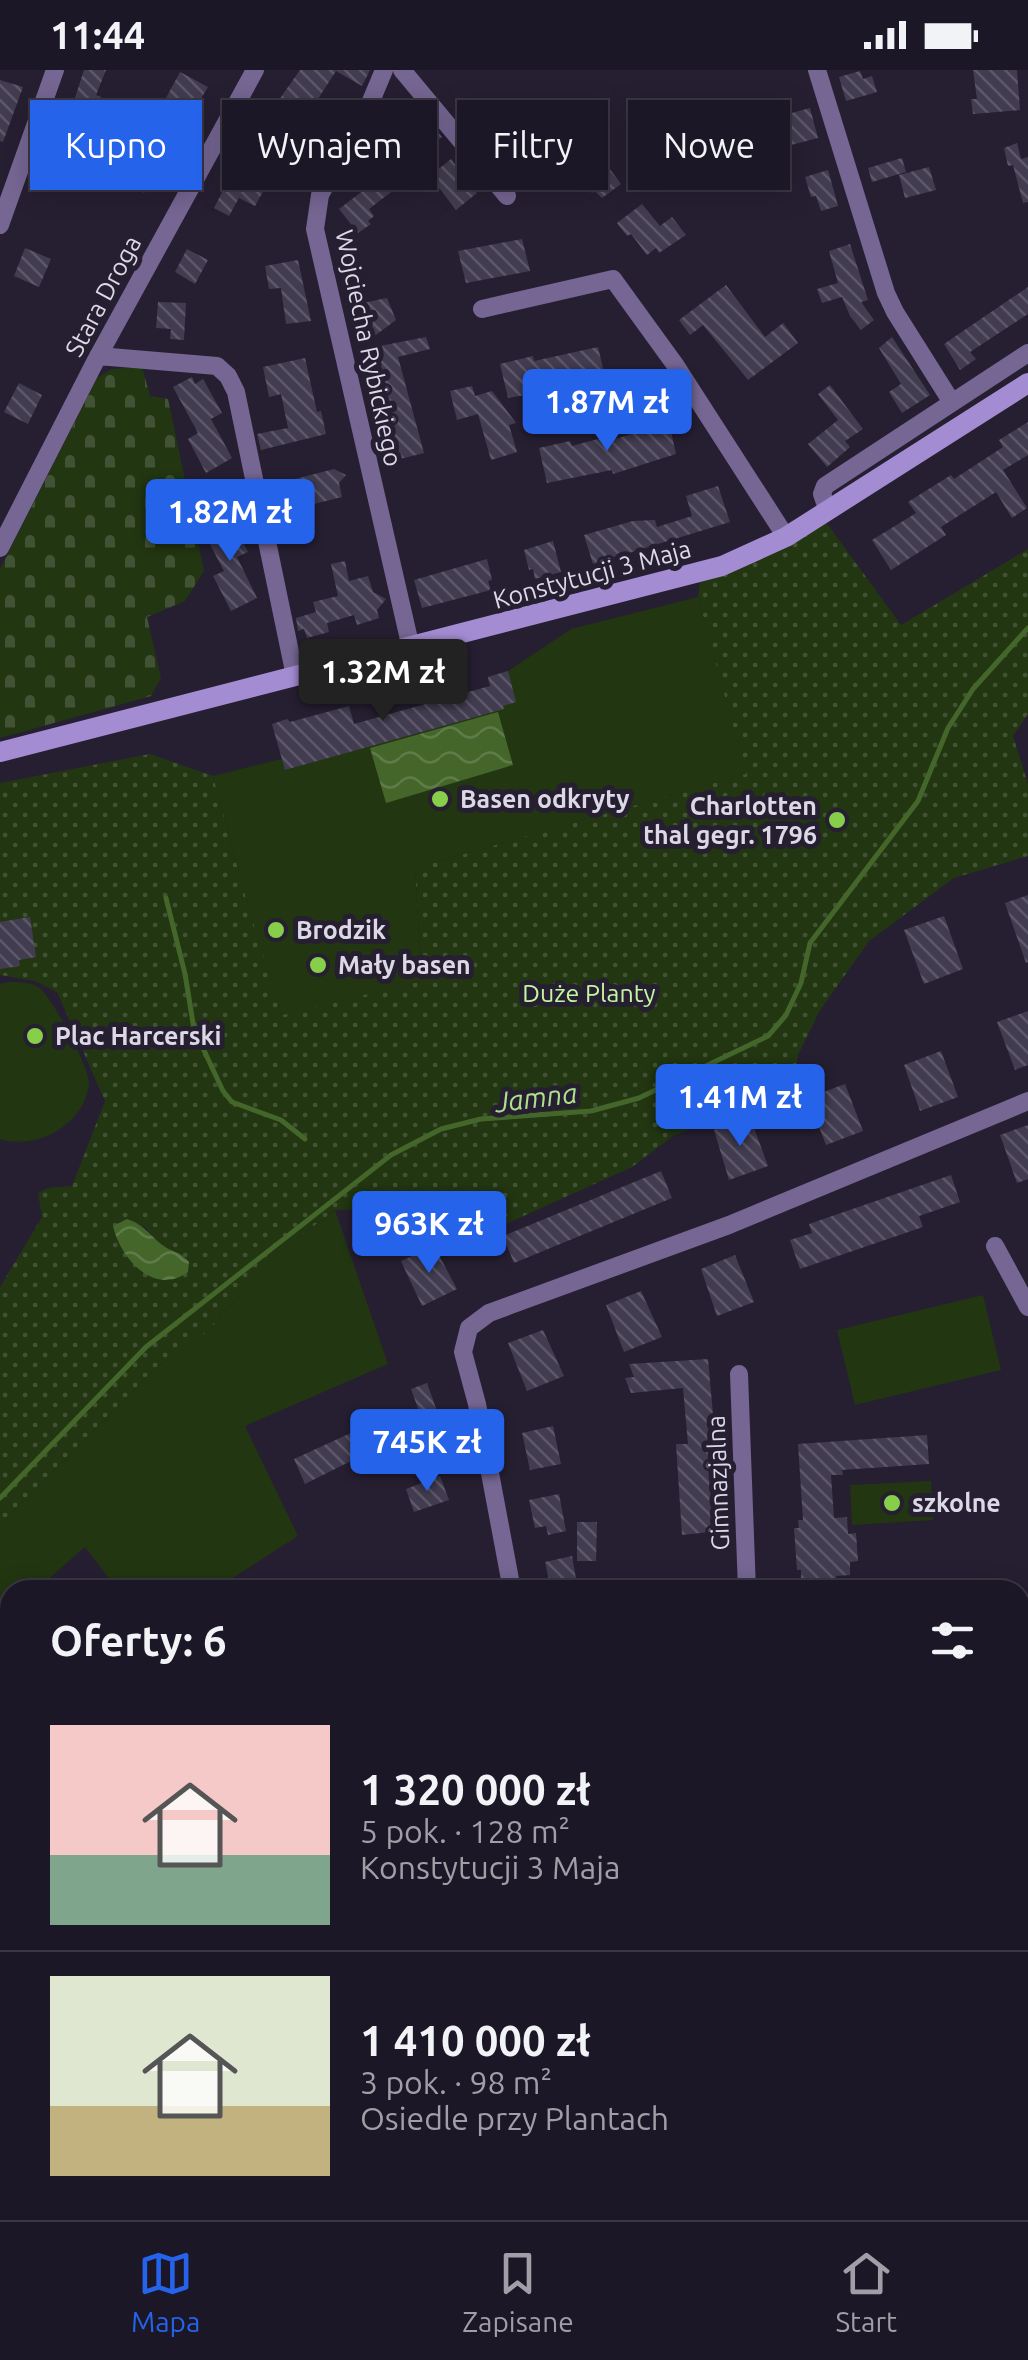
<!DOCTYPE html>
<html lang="pl">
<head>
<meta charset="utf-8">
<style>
	:root { --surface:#1c1726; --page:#25202e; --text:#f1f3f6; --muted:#a09fa7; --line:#3a3643; --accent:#2563eb }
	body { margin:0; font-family:Ubuntu,sans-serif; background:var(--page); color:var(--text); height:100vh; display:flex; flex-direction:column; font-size:38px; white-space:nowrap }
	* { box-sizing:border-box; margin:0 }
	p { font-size:32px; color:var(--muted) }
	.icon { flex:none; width:55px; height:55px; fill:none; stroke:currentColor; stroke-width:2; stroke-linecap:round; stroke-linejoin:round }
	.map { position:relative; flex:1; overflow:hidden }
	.side { position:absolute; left:0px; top:1510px; width:1030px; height:640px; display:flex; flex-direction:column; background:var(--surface); border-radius:30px 30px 0 0; box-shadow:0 5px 25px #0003,0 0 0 2px var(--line) }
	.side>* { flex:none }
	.top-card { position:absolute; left:30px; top:30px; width:970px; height:90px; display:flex; gap:20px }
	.price { position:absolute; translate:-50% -85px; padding:0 22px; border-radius:10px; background:var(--accent); color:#fff; font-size:32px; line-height:65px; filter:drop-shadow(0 2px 5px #0008) }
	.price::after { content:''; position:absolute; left:50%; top:60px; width:30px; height:22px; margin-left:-15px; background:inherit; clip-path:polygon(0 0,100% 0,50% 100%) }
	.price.active { background:#222; color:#fff }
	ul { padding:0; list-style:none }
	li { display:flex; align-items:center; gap:30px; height:250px; padding:0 50px }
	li+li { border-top:2px solid var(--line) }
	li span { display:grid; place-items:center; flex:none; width:280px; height:200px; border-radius:0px; color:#555 }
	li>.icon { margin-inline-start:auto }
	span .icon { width:120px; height:120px; fill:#fffc; stroke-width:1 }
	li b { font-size:42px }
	h2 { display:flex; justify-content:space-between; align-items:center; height:120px; padding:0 50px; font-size:42px }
	.chip { padding:0 35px; border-radius:0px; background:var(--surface); box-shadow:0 5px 25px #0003,0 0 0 2px var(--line); font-size:35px; line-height:90px }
	.chip.active { background:var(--accent); color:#fff }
	.status { display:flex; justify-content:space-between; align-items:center; height:70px; padding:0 50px; background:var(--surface); direction:ltr }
	.status svg { height:28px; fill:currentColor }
	.tabs { display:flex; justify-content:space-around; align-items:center; height:140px; border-top:2px solid var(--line); background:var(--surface); font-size:28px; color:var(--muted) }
	.tabs a { display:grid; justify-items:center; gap:5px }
	.tabs .active { color:var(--accent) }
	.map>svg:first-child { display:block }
	.grass { fill:#223611 }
	.cemetery { fill:url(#cemetery-stones) }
	.park { fill:url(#park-dots); fill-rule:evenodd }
	.water { fill:url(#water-waves) }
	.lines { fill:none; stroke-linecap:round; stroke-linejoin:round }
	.stream { stroke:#44662a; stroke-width:5 }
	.building { fill:url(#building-back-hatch) }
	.street { stroke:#756693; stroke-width:18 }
	.secondary { stroke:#a48cd3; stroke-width:20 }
	.poi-dot { fill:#87cf4a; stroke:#261f32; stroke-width:4 }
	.labels { text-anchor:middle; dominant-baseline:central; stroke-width:10; stroke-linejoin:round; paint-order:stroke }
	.street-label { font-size:25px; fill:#dcd8e5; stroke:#261f32 }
	.poi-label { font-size:25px; font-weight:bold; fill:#dcd8e5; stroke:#261f32; text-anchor:start }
	.park-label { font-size:25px; fill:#c2f69f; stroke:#261f32 }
	.water-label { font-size:28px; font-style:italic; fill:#ade08a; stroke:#261f32 }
</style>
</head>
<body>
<div class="status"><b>11:44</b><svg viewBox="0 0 49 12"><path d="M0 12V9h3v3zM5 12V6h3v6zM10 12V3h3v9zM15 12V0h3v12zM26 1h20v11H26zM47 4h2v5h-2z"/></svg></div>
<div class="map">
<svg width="1028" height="2150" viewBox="0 0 1028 2150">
	<defs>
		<pattern id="cemetery-stones" width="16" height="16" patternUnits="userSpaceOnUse" patternTransform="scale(2.5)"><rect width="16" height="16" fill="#223611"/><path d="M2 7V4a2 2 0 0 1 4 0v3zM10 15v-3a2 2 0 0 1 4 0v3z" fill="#425234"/></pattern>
		<pattern id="park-dots" width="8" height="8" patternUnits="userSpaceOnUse" patternTransform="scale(2.5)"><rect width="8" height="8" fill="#223611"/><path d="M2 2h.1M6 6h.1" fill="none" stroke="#425234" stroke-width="1.8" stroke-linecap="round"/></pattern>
		<pattern id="water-waves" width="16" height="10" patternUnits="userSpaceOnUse" patternTransform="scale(2.5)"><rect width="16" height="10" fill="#44662a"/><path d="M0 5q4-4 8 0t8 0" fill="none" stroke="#5e7b49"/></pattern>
		<pattern id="building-back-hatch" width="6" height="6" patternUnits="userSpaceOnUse" patternTransform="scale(2.5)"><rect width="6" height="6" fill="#423c50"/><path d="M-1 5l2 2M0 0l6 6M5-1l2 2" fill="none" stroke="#5d5769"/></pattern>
	</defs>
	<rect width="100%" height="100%" fill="#261f32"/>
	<path class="grass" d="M698,527L747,704L415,798L422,911L282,946L248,836L213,706L281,689L286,700L360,678L354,654L490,616L488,607L508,601L571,559Z
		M8,912C18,912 30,912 38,917C52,925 90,999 89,1014C85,1054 37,1081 0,1069V914Z
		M335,1140L388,1294L245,1356L298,1466L214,1520H118L85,1477L36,1520H10V1542L0,1550V1455L157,1297L208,1261L273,1187Z
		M983,1225L1001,1300L855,1335L837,1260Z
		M931,1411L933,1450L852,1455L850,1415Z"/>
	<path class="cemetery" d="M142,297L150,326L168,329L204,501L185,531L147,547L161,608L151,626L0,668V499L97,308L112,299Z"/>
	<path class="park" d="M826,452L901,555L1028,479V644L1013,666L1028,714V786L954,808L869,871L819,942L798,985L793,1018L673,1066L632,1097L495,1159L459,1161L399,1138L335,1140L273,1187L208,1261L157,1297L0,1455V1217L42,1147L38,1123L48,1118L72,1116L105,1031L57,922L35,911L0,905V713L150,684L213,706L248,836L282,945L422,911L415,798L746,704L698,527L700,511ZM144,1156L162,1176L187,1188L178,1208C148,1209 128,1190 115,1164Z"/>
	<path class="water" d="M498,642L513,695L386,733L370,678Z
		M127,1149C144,1155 148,1163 161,1174C170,1182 181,1181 189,1192L188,1202C154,1227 120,1188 113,1156Z"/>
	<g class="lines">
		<path class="stream" d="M166,828L185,904L194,959L223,1021L232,1032L281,1050L305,1069
			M0,1428L146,1277L391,1085L441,1059L481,1049L591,1041L639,1028L768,966L786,945L801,913L810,873L918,731L948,658L973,619L1028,558"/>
	</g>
	<path class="building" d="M84,0H106L96,25L101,27L95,48L71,40Z
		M300,0H370L362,16L336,1L289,74L298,79L286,100L278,95L255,136L239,128L229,146L214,138L247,73L267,85L288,48L285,46L287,42L276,34Z
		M973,0H1017L1020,40L973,44L971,29H977Z
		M860,1L863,9L872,6L877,22L846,31L839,7Z
		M180,2L208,17L144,123L116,108L134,76L139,78Z
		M0,10L23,17L3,72L0,71Z
		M493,34L546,104L534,113L530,108L524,113L509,93L501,98L486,78L491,74L472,49Z
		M810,38L818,68L776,79L771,65L790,59L788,44Z
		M409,40L418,52L424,46L442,67L434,73L429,67L391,97L403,113L369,139L374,146L368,151L371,154L358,163L339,139L373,113L363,99L401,70L390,55Z
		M1017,73L1021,89L1028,87V132L1023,133L1013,95L1008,96L1004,78Z
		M600,86L621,114L602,128L595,121L592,123L577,103Z
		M902,88L906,102L872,112L868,98Z
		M451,89L477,123L456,140L430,106Z
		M929,97L936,120L905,128L899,105Z
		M828,100L838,136L821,141L816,126L811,127L805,107Z
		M642,134L660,156L672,147L686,165L659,183L656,178L647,185L631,164L627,166L617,153Z
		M522,169L530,201L466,213L458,181Z
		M850,174L868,230L861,232L874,250L861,260L850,246L842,227L822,233L817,219L838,213L829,181Z
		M25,178L51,189L39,217L14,206Z
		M187,179L208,190L195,214L175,202Z
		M298,190L311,251L286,254L281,218L269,219L265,196Z
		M726,215L765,267L783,253L798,273L748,310L703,255L690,265L679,250Z
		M1028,217V244L970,282L976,289L960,300L944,274Z
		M387,228L396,250L373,267L368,247L362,249L358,234Z
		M158,232L186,233L184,270L170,269L171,259L156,258Z
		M426,267L430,279L398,287L424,383L396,390L376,304L378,303L376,292H379L375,277Z
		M892,267L930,325L902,343L889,322L901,314L879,278Z
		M598,277L606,311L508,328L500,294L533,286L534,291Z
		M305,288L317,342L321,341L326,364L261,380L257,364L288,358L281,324L269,327L263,297Z
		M192,307L195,314L203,309L222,343L211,349L232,388L206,403L188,369L198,363L173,317Z
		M19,313L42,325L28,354L4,342Z
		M830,315L863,359L845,371L850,377L827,397L808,374L838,350L818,324Z
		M472,316L475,326L492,321L516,353L509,355L517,382L491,390L478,344L457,350L450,321Z
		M669,352L676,384L613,404L612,400L547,413L539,378L570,371L572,376L605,367L606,372Z
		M1028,352V385L1003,400L1027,438L1012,448L996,422L941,457L946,465L891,500L872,470L916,443L908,432L951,405L954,409L1003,377L999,370Z
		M334,399L346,405L339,413L342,427L298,438L300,450L277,456L268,416Z
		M718,416L730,452L593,494L584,465L633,451L655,450L657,457L692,446L686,426Z
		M230,447L248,482L237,487L257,528L231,541L213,506L224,501L203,461Z
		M553,471L561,502L535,509L533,499L529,500L524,480Z
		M487,489L492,510L488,511L491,520L422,538L414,510Z
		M345,491L349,511L368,506L373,522L386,529L377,540L379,548L357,555L354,545L327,553L329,562L307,568L304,559L298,561L296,548L316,542L313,532L338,526L331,494Z
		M508,601L516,632L503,636L504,639L285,700L272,654L287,649L290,652L349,636L354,654L490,616L488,607Z
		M1028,825V892L1026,893L1005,833Z
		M944,846L963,899L924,914L904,860Z
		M30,847L36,887L19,890L20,896L0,899V852Z
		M1028,941V995L1015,1000L997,952Z
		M941,981L958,1027L920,1041L904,995Z
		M845,1014L863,1061L826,1075L808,1028Z
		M750,1047L768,1096L729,1110L714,1060Z
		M1028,1055V1109L1017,1113L1000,1065Z
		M661,1101L672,1128L514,1193L503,1166Z
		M951,1105L960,1132L919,1146L923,1157L800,1199L790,1170L812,1163L809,1154Z
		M434,1176L457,1219L422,1236L401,1191Z
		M735,1185L754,1232L717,1246L701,1199Z
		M641,1221L662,1267L624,1282L606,1235Z
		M543,1260L564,1306L527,1321L508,1273Z
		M708,1289L715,1367L710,1368L719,1461L682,1465L676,1374H688L683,1318L631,1323L625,1308L634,1307L629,1294Z
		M427,1313L443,1358L427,1363L411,1319Z
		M377,1351L387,1373L305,1414L294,1389Z
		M553,1356L561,1394L530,1400L522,1363Z
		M927,1365L929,1394L842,1400L843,1405H831L834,1448L847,1447L848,1464L856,1463L858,1491L850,1492V1505L836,1506L837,1520H807L806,1508L801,1509V1500H797L794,1458H799L798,1450H803L798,1374Z
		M440,1406L449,1430L414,1442L406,1419Z
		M559,1424L566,1461L548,1465L546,1456L535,1458L529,1430Z
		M577,1452H597L596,1491H577Z
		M572,1486L578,1520H551L545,1492Z"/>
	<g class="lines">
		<path class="street" d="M384,0L371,31L320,125L315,159L411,578
			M402,0L507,126
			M817,0L886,223L895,242L951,331
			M0,155L55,0
			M482,239L613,209L676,296L786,467
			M98,286L217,296L228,306L236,322L295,606
			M828,441L822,424L825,416L1028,283
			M0,478L95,292L255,0
			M995,1176L1028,1237
			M739,1304L747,1520
			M512,1520L477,1334L463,1282L469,1258L489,1243L729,1155L1028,1031
			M0,1805L10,1801
			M1020,1930L1028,1931"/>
		<path class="secondary" d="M0,682L722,496L786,467L1028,313
			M1020,1611L1028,1610
			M0,2038L10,2024"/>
	</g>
	<g class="poi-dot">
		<circle cx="440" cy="729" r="10"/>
		<circle cx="837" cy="750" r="10"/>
		<circle cx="276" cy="860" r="10"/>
		<circle cx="318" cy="895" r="10"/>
		<circle cx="35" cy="966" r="10"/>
		<circle cx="892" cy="1433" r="10"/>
	</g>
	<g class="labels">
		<g class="street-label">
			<text transform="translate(103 226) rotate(-62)">Stara Droga</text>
			<text transform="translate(369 278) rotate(78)">Wojciecha Rybickiego</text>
			<text transform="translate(592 504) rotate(-15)">Konstytucji 3 Maja</text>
			<text transform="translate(718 1413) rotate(-92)">Gimnazjalna</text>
		</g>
		<g class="poi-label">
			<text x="460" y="729">Basen odkryty</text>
			<text x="817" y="736" text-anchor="end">Charlotten<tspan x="817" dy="29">thal gegr. 1796</tspan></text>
			<text x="296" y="860">Brodzik</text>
			<text x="338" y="895">Mały basen</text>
			<text x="55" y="966">Plac Harcerski</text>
			<text x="912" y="1433">szkolne</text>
		</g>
		<g class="park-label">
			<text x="589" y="923">Duże Planty</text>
		</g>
		<g class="water-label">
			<text transform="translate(536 1027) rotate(-7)">Jamna</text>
		</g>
	</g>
</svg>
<b class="price" style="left:607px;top:384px">1.87M zł</b>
<b class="price" style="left:230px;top:494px">1.82M zł</b>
<b class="price active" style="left:383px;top:654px">1.32M zł</b>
<b class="price" style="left:740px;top:1079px">1.41M zł</b>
<b class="price" style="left:429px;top:1206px">963K zł</b>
<b class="price" style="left:427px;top:1424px">745K zł</b>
<div class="top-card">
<a class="chip active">Kupno</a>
<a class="chip">Wynajem</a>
<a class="chip">Filtry</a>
<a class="chip">Nowe</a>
</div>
<section class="side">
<h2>Oferty: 6<svg class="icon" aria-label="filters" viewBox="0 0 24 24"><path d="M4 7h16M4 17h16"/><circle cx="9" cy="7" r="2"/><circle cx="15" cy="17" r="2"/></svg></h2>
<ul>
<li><span style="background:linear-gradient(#f6c9c9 65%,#7fa58c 0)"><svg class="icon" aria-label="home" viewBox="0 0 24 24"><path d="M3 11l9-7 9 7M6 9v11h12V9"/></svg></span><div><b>1 320 000 zł</b><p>5 pok. · 128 m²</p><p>Konstytucji 3 Maja</p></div></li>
<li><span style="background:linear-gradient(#dfe7d0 65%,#c2b280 0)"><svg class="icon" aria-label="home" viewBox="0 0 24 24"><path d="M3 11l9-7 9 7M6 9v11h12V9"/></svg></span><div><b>1 410 000 zł</b><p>3 pok. · 98 m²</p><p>Osiedle przy Plantach</p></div></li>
</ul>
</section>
</div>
<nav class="tabs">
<a class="active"><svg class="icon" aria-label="map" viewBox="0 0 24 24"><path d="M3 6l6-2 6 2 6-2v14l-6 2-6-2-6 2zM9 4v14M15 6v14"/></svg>Mapa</a>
<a><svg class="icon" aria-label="saved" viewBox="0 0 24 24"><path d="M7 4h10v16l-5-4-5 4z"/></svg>Zapisane</a>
<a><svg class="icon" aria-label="home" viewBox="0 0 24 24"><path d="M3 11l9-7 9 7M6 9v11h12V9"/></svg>Start</a>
</nav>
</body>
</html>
